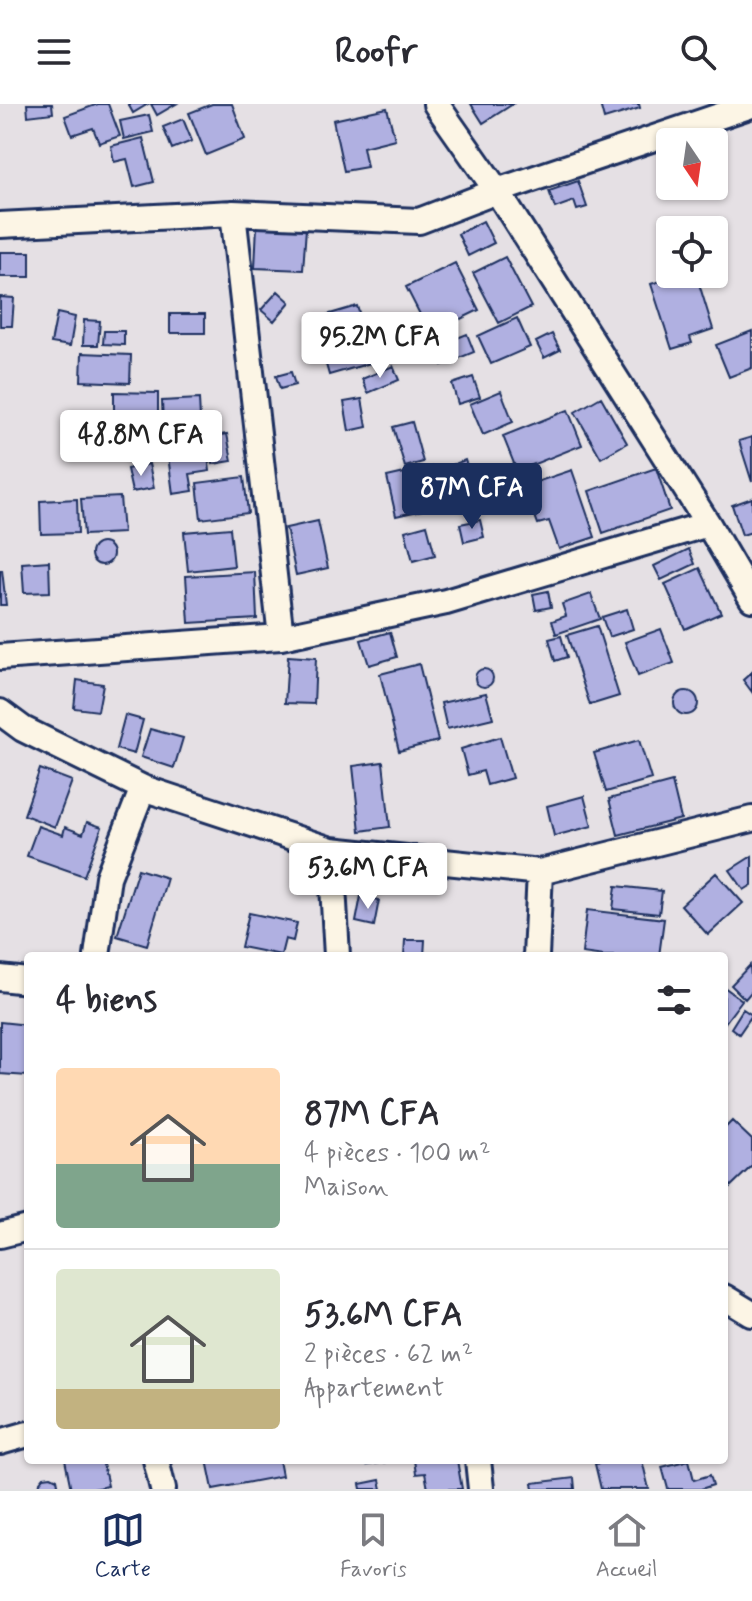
<!DOCTYPE html>
<html lang="fr">
<head>
<meta charset="utf-8">
<style>
	:root { --surface:#fff; --page:#f2f2f3; --text:#2b2b33; --muted:#7c7c81; --line:#e1e1e2; --accent:#1b2f5e }
	body { margin:0; font-family:Mynerve,sans-serif; background:var(--page); color:var(--text); height:100vh; display:flex; flex-direction:column; font-size:30px; white-space:nowrap }
	* { box-sizing:border-box; margin:0 }
	p { font-size:26px; color:var(--muted) }
	.icon { flex:none; width:44px; height:44px; fill:none; stroke:currentColor; stroke-width:2; stroke-linecap:round; stroke-linejoin:round }
	.map { position:relative; flex:1; overflow:hidden }
	.details { position:absolute; left:24px; top:848px; width:704px; height:512px; display:flex; flex-direction:column; background:var(--surface); border-radius:8px; box-shadow:0 2px 6px #0004 }
	.details>* { flex:none }
	.needle { width:52px; rotate:167deg }
	.fabs { position:absolute; left:656px; top:24px; display:grid; gap:16px }
	.fabs a { display:grid; place-items:center; width:72px; height:72px; border-radius:8px; background:var(--surface); box-shadow:0 2px 6px #0004; font-size:40px }
	.price { position:absolute; translate:-50% -68px; padding:0 18px; border-radius:8px; background:#fff; color:#222; font-size:26px; line-height:52px; filter:drop-shadow(0 2px 4px #0008) }
	.price::after { content:''; position:absolute; left:50%; top:48px; width:24px; height:18px; margin-left:-12px; background:inherit; clip-path:polygon(0 0,100% 0,50% 100%) }
	.price.on { background:var(--accent); color:#fff }
	ul { padding:0; list-style:none }
	li { display:flex; align-items:center; gap:24px; height:200px; padding:0 32px }
	li+li { border-top:2px solid var(--line) }
	li span { display:grid; place-items:center; flex:none; width:224px; height:160px; border-radius:8px; color:#555 }
	li>.icon { margin-inline-start:auto }
	span .icon { width:96px; height:96px; fill:#fffc; stroke-width:1 }
	li b { font-size:34px }
	h2 { display:flex; justify-content:space-between; align-items:center; height:96px; padding:0 32px; font-size:34px }
	header { display:flex; justify-content:space-between; align-items:center; height:104px; padding:0 32px; background:var(--surface); font-size:36px; font-weight:700 }
	.tab-bar { display:flex; justify-content:space-around; align-items:center; height:112px; border-top:2px solid var(--line); background:var(--surface); font-size:22px; color:var(--muted) }
	.tab-bar a { display:grid; justify-items:center; gap:4px }
	.tab-bar .on { color:var(--accent) }
	.map>svg:first-child { display:block }
	.building { fill:#b0b0e1; stroke:#1b2f5e; stroke-width:2 }
	.lines { fill:none; stroke-linecap:round; stroke-linejoin:round }
	.minor-casing { stroke:#1b2f5e; stroke-width:30 }
	.minor { stroke:#fcf5e5; stroke-width:24 }
</style>
</head>
<body>
<header><svg class="icon" aria-label="menu" viewBox="0 0 24 24"><path d="M4 6h16M4 12h16M4 18h16"/></svg>Roofr<svg class="icon" aria-label="search" viewBox="0 0 24 24"><circle cx="10" cy="10" r="6"/><path d="M15 15l6 6"/></svg></header>
<div class="map">
<svg width="752" height="1385" viewBox="0 0 752 1385">
	<rect width="100%" height="100%" fill="#e5e0e4"/>
	<filter id="ink" filterUnits="userSpaceOnUse"><feTurbulence type="fractalNoise" baseFrequency=".0125" numOctaves="2"/><feDisplacementMap in="SourceGraphic" scale="16" xChannelSelector="R" yChannelSelector="G"/><feConvolveMatrix kernelMatrix="1 2 1 2 8 2 1 2 1" color-interpolation-filters="sRGB"/></filter>
	<g filter="url(#ink)">
		<path class="building" d="M27,0H52L53,9L28,12Z
			M98,0H108L120,32L99,39L93,24L72,31L65,12Z
			M128,0H148L133,9Z
			M151,0H176L157,11Z
			M212,0H232L245,35L206,51L189,9Z
			M471,0H513L483,19Z
			M600,0H639L640,4L604,15Z
			M387,4L395,35L363,43L367,63L344,67L333,16Z
			M149,11L153,28L124,35L120,17Z
			M183,15L192,37L172,45L163,23Z
			M143,34L154,78L134,83L127,55L114,58L111,42Z
			M578,77L587,103L577,106L574,97L555,104L549,87Z
			M483,117L494,139L468,152L458,130Z
			M257,121L306,124L303,166L255,164Z
			M0,148H30V173H0Z
			M505,153L531,203L499,219L473,169Z
			M455,159L479,206L430,230L406,183Z
			M683,170H696L713,225L690,233L692,239L672,245L651,180Z
			M278,187L290,198L274,217L261,206Z
			M0,193L14,194L12,222H0Z
			M357,202L374,258L329,271L313,215Z
			M57,209L75,213L70,242L51,239Z
			M170,210H205V229H170Z
			M517,214L530,243L491,260L478,232Z
			M84,216L100,217L98,241H83Z
			M104,227H124V241L103,240Z
			M752,227V264L729,273L716,241Z
			M405,229L413,249L384,260L376,241Z
			M467,230L474,248L442,261L435,243Z
			M552,230L560,246L544,254L536,238Z
			M82,249L131,251L130,279L81,277Z
			M393,262L399,276L368,289L362,275Z
			M291,268L295,281L280,285L276,272Z
			M473,273L480,293L458,300L452,280Z
			M501,287L513,318L483,331L470,300Z
			M114,288L158,289V313H114Z
			M601,293L627,339L601,354L575,308Z
			M199,295L201,335L131,339L129,321L163,319L162,297Z
			M362,295L367,323L349,327L344,298Z
			M568,306L582,341L517,367L503,332Z
			M412,318L423,358L405,363L393,323Z
			M227,330L232,357L213,360L208,333Z
			M752,333V378L739,337Z
			M206,338L210,367L190,370L193,387L173,390L167,344Z
			M465,356L473,381L448,390L439,366Z
			M149,360L154,384L132,388L127,365Z
			M431,363L440,402L396,412L387,373Z
			M656,364L670,406L603,429L589,387Z
			M572,366L595,433L559,445L549,417L538,420L524,382Z
			M244,373L248,409L201,415L197,379Z
			M120,393L123,429L84,431L81,395Z
			M752,394V428L742,431L732,401Z
			M77,395L78,429L41,430L40,397Z
			M480,416L484,433L464,438L460,420Z
			M318,417L328,464L296,471L286,424Z
			M427,421L435,451L413,457L405,427Z
			M230,424L234,462L188,467L184,428Z
			M91 450a11 11 0 1 1 22 0a11 11 0 1 1-22 0Z
			M689,445L695,460L661,476L654,462Z
			M49,457L50,488L24,489L22,459Z
			M700,464L721,509L685,525L665,480Z
			M0,466H2L6,501H0Z
			M255,468L257,515L189,519L186,472Z
			M548,487L551,503L536,506L533,490Z
			M591,490L600,515L556,530L552,517L566,512L562,500Z
			M627,505L633,525L609,533L602,513Z
			M597,522L619,592L590,601L567,531Z
			M661,525L674,559L638,572L625,538Z
			M390,528L397,553L369,561L361,536Z
			M561,532L567,553L555,557L549,535Z
			M288,552L316,554L314,600L285,599Z
			M419,560L438,637L399,647L380,570Z
			M475 574a9 9 0 1 1 18 0a9 9 0 1 1-18 0Z
			M752,568V588L743,576Z
			M77,576L103,580L98,607L74,604Z
			M674 599a12 12 0 1 1 24 0a12 12 0 1 1-24 0Z
			M486,589L493,614L447,625L441,599Z
			M125,611L143,616L134,650L116,645Z
			M150,625L183,634L174,664L141,653Z
			M500,633L512,674L487,681L483,667L468,671L461,645Z
			M639,636L651,675L606,688L594,649Z
			M383,658L390,723L360,727L353,662Z
			M40,665L72,677L55,723L24,711Z
			M672,678L681,715L618,731L609,695Z
			M584,692L592,722L554,732L547,702Z
			M87,718L102,723L84,772L27,752L38,722L63,731L65,723L83,730Z
			M752,752V781L744,786L730,766Z
			M138,765L167,774L147,841L117,832Z
			M716,769L743,799L708,831L681,801Z
			M616,782L662,787L659,810L613,805Z
			M361,792L379,796L374,822L356,818Z
			M587,806L664,815L659,852H604L582,849Z
			M249,809L297,819L293,837L285,835L281,851L241,843Z
			M405,836H425L424,852H404Z
			M750,861L752,887L745,895L731,881Z
			M724,883L742,896L724,920Z
			M743,905L752,911L739,930L731,924Z
			M0,918L28,921V972L0,970Z
			M732,1017L752,1036V1062L729,1084L724,1079V1025Z
			M65,1356H102L108,1382L93,1385H71Z
			M207,1356H279L282,1372L213,1385Z
			M366,1356H399L367,1361Z
			M414,1356H457L462,1385H428L425,1369L416,1370Z
			M615,1356H642L649,1385H601L595,1360Z
			M689,1356L694,1376L710,1371L713,1381L701,1385H668L662,1363Z
			M51,1372L57,1375L59,1385H39L40,1378L44,1373Z
			M574,1374L575,1385H533L532,1379Z
			M380,1376L382,1385H361L360,1380Z"/>
		<g class="lines">
			<defs>
				<path id="minor" d="M436,0L497,87L708,420L752,495
					M233,109L281,533
					M0,121L233,109L419,117L497,87L752,1
					M0,553L281,533L446,498L708,420
					M0,608L23,625L143,684L331,746L540,768L752,715
					M331,746L337,852
					M97,852L108,773L143,684
					M536,852L540,768
					M0,874L28,877
					M0,1131L28,1124
					M724,1193L752,1210
					M0,1338L28,1330
					M156,1356L163,1385
					M478,1356L481,1385"/>
			</defs>
			<use href="#minor" class="minor-casing"/>
			<use href="#minor" class="minor"/>
		</g>
	</g>
</svg>
<div class="fabs">
<a><svg class="needle" viewBox="-14 -14 28 28"><path d="M0-13l5 13h-10z" fill="#e53935"/><path d="M0 13l5-13h-10z" fill="#7c7c81"/></svg></a>
<a><svg class="icon" aria-label="locate" viewBox="0 0 24 24"><circle cx="12" cy="12" r="6"/><path d="M12 2v4M12 18v4M2 12h4M18 12h4"/></svg></a>
</div>
<b class="price" style="left:380px;top:276px">95.2M CFA</b>
<b class="price" style="left:141px;top:374px">48.8M CFA</b>
<b class="price on" style="left:472px;top:427px">87M CFA</b>
<b class="price" style="left:368px;top:807px">53.6M CFA</b>
<section class="details">
<h2>4 biens<svg class="icon" aria-label="filters" viewBox="0 0 24 24"><path d="M4 7h16M4 17h16"/><circle cx="9" cy="7" r="2"/><circle cx="15" cy="17" r="2"/></svg></h2>
<ul>
<li><span style="background:linear-gradient(#ffd9b3 60%,#7fa58c 0)"><svg class="icon" aria-label="home" viewBox="0 0 24 24"><path d="M3 11l9-7 9 7M6 9v11h12V9"/></svg></span><div><b>87M CFA</b><p>4 pièces · 100 m²</p><p>Maison</p></div></li>
<li><span style="background:linear-gradient(#dfe7d0 75%,#c2b280 0)"><svg class="icon" aria-label="home" viewBox="0 0 24 24"><path d="M3 11l9-7 9 7M6 9v11h12V9"/></svg></span><div><b>53.6M CFA</b><p>2 pièces · 62 m²</p><p>Appartement</p></div></li>
</ul>
</section>
</div>
<nav class="tab-bar">
<a class="on"><svg class="icon" aria-label="map" viewBox="0 0 24 24"><path d="M3 6l6-2 6 2 6-2v14l-6 2-6-2-6 2zM9 4v14M15 6v14"/></svg>Carte</a>
<a><svg class="icon" aria-label="saved" viewBox="0 0 24 24"><path d="M7 4h10v16l-5-4-5 4z"/></svg>Favoris</a>
<a><svg class="icon" aria-label="home" viewBox="0 0 24 24"><path d="M3 11l9-7 9 7M6 9v11h12V9"/></svg>Accueil</a>
</nav>
</body>
</html>
